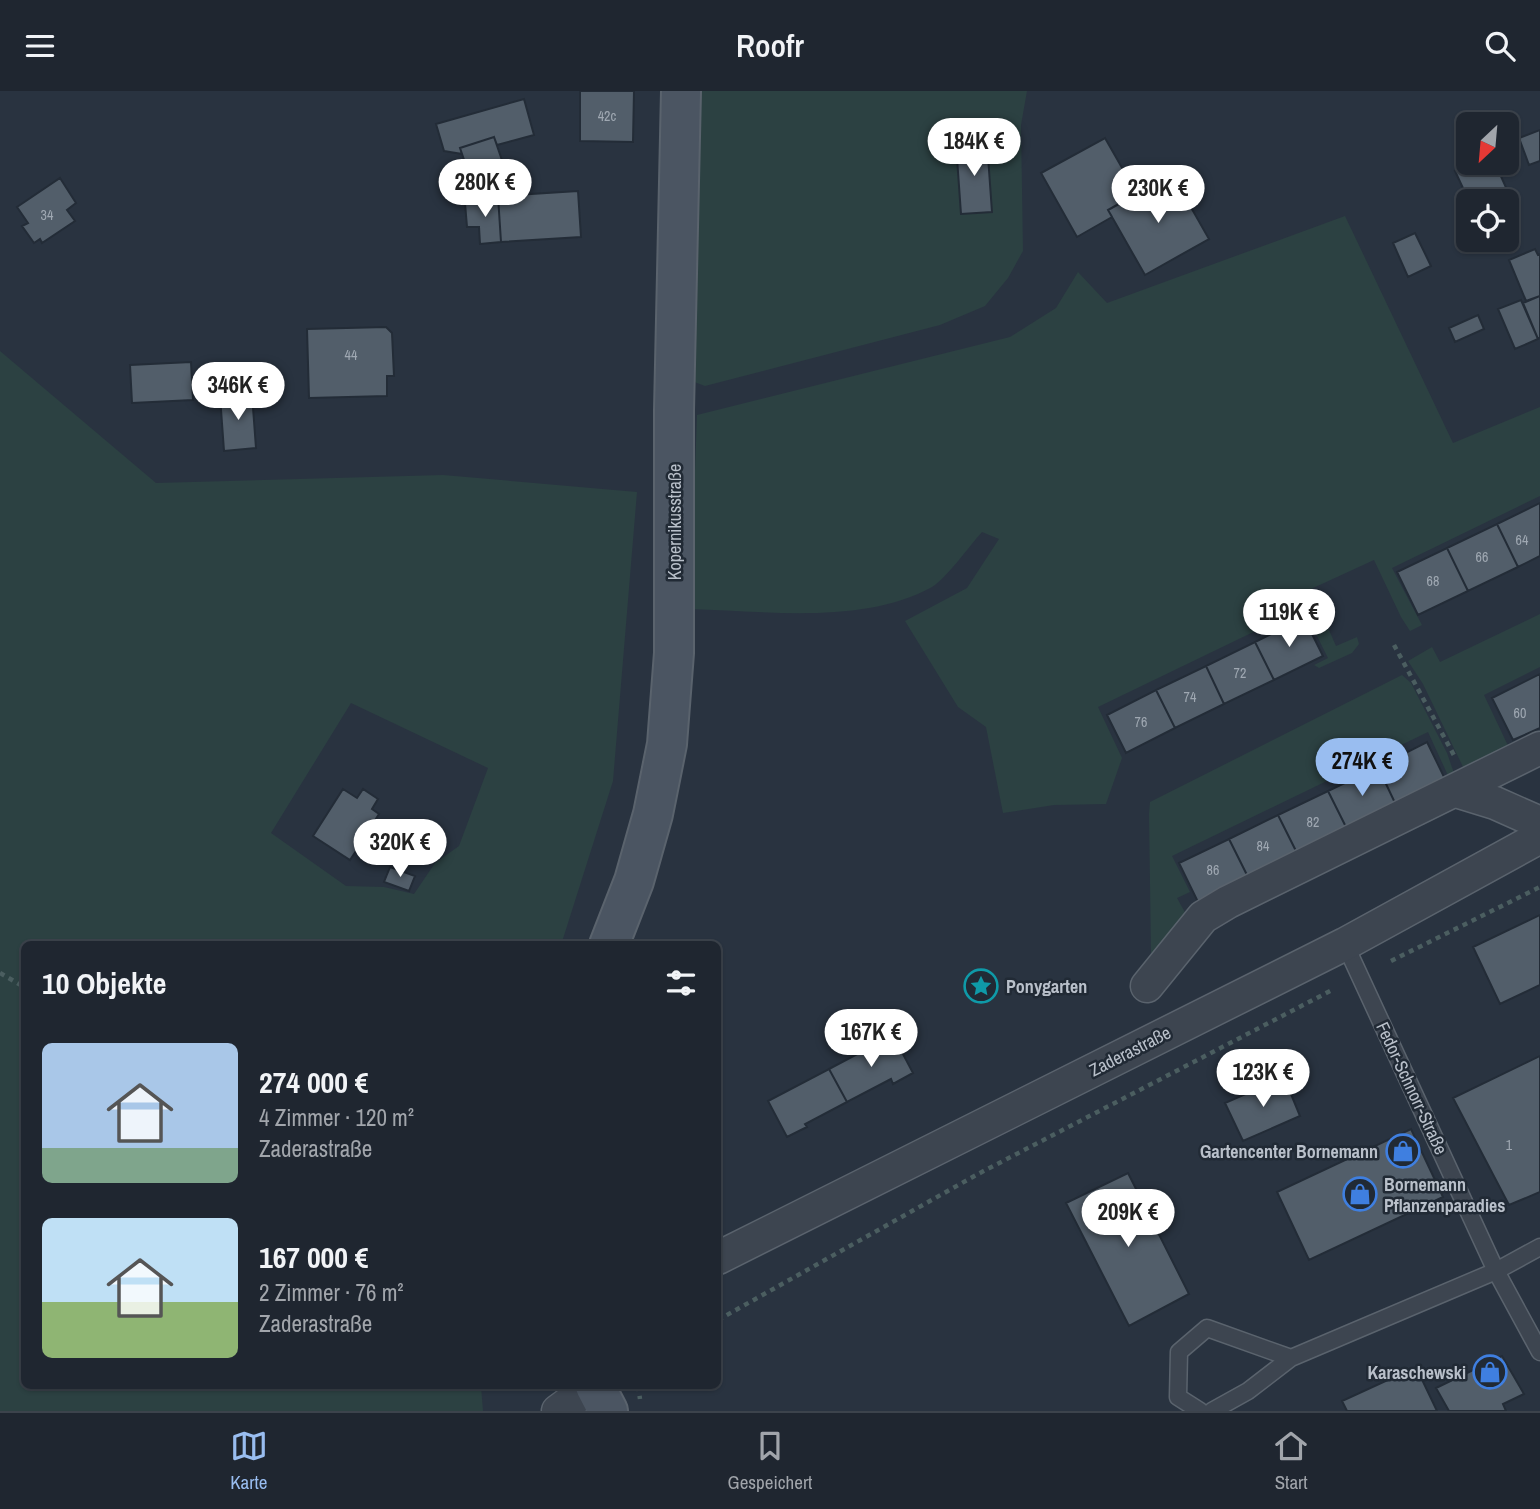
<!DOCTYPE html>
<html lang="de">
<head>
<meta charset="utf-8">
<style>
	:root { --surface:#1f2630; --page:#272e38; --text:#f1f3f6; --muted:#a1a5ab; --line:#3c434c; --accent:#99bdf0 }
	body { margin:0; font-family:"Archivo Narrow",sans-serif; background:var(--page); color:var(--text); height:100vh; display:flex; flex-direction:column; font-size:26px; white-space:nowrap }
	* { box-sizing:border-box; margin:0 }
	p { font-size:23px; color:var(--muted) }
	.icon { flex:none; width:38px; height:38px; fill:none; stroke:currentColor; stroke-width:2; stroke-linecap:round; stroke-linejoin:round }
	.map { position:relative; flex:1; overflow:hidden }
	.details { position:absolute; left:21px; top:850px; width:700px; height:448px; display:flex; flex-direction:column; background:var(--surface); border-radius:10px; box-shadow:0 2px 5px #0004,0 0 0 2px var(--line) }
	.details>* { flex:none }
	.needle { width:46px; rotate:206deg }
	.tools { position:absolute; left:1456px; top:21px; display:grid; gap:14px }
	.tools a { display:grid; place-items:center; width:63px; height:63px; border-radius:10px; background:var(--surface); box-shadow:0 2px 5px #0004,0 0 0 2px var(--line); font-size:35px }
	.price { position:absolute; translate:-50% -60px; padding:0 16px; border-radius:24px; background:#fff; color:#222; font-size:23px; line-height:46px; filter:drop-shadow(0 2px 4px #0008) }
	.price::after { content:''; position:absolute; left:50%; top:42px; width:21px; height:16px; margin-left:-10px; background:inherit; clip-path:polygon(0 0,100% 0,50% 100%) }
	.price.on { background:var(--accent); color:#111 }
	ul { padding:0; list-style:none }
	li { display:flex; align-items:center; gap:21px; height:175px; padding:0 21px }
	li span { display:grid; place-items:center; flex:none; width:196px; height:140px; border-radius:10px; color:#555 }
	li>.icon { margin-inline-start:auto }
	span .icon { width:84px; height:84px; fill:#fffc; stroke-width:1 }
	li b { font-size:30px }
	h2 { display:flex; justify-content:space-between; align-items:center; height:84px; padding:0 21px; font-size:30px }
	header { display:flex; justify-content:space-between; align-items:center; height:91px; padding:0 21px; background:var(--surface); font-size:32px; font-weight:600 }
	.tab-bar { display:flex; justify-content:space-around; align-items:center; height:98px; border-top:2px solid var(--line); background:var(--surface); font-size:19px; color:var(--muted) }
	.tab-bar a { display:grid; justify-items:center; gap:4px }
	.tab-bar .on { color:var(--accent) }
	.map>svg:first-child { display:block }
	.green { fill:#2c4142; fill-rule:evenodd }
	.building { fill:#525e6a; stroke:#232c37; stroke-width:2 }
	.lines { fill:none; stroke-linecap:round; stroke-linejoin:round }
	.lane-casing { stroke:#5a636d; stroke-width:19 }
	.street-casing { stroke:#5a636d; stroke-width:35 }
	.secondary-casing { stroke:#5a636d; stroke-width:42 }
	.path { stroke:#4b5e60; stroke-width:4.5; stroke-dasharray:5 5; stroke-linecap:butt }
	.lane { stroke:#3d4550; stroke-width:16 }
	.street { stroke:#3d4550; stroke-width:32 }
	.secondary { stroke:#4b5562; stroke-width:38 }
	.labels { text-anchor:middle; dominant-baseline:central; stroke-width:5; stroke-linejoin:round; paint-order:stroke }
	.number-label { font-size:14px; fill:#9fa8b2 }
	.street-label { font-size:18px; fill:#b9c0ca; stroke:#212a35 }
	.poi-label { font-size:18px; font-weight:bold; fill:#b9c0ca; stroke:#212a35; text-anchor:start }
</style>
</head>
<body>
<header><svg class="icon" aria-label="menu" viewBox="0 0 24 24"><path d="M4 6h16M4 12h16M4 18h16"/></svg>Roofr<svg class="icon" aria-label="search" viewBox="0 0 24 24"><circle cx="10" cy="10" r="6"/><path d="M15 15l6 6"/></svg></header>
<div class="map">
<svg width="1540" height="1320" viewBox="0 0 1540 1320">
	<rect width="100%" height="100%" fill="#293340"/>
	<path class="green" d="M694,0H1027L1021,34L1023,160L1008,187L985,215L940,234L705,295L689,289Z
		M1345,125L1453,352L1540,316V405L1392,477L1422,534L1410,540L1401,526L1374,469L1311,498L1336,555L1357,546L1359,553L1352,562L1319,577L1314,574L1328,567L1303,517L1098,616L1122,667L1106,713L1054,714L1003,722L986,636L958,616L905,530L967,497L999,448L982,441C970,454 946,488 932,496C863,534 766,520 690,518L697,324L1010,246L1056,217L1078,181L1107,212Z
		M0,260L156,392L443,384L637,401L613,690L561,854H24V1295H481L483,1320H0ZM351,612L488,677L459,755L435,772L414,803L384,796L346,795L271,742Z
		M1540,523V576L1484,604L1511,661L1465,680L1423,593L1408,570L1432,556L1440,571Z
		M1402,584L1411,592L1447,662L1455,685L1451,691L1428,641L1172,765L1190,801L1177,807L1187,825L1154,867L1151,862L1149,723L1150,711Z"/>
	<path class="building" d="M580,0H634L633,51L580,50Z
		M524,8L534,44L497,54L494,46L460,57L462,63L444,60L436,33Z
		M1540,39V70L1529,74L1519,47Z
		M494,46L514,104L477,107L460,57Z
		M1105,47L1137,103L1108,119L1112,126L1077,146L1041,82Z
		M987,51L992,121L961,123L956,53Z
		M1473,72H1495L1513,112L1507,115V110H1469L1455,80Z
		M1172,83L1209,148L1145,184L1108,119Z
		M60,87L76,112L67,119L75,130L42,152L40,148L34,152L22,135L28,132L17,116Z
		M578,100L581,146L501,151L498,105Z
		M498,105L501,151L480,153L479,136H467L465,112L477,111V107Z
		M1415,142L1431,175L1408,186L1393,152Z
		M1535,158L1538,164L1540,163V205L1526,210L1509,169Z
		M1540,205V247L1538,248L1523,212Z
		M1521,209L1538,248L1515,258L1498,218Z
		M1478,224L1484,238L1455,251L1449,237Z
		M386,236L392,242L394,285H387V305L309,307L307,238Z
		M191,271L193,309L132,312L130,274Z
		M252,303L256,357L224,360L220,305Z
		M1540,412V465L1518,476L1497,433Z
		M1497,433L1518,476L1468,500L1447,457Z
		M1447,457L1468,500L1418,524L1397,481Z
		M1304,527L1323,565L1274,589L1255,551Z
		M1255,551L1274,589L1224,613L1206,575Z
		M1206,575L1224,613L1175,637L1156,599Z
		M1540,583V637L1513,649L1492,607Z
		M1156,599L1175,637L1126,662L1107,624Z
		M1427,651L1446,690L1396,714L1378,676Z
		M1378,676L1396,714L1347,738L1328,700Z
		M343,698L357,707L363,698L378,708L372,718L379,723L372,734L376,736L365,753L362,751L350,769L313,745Z
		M1328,700L1347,738L1297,762L1278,724Z
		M1278,724L1297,762L1248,786L1229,748Z
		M1229,748L1248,786L1198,811L1179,772Z
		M390,776L415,785L409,800L384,791Z
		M1540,824V894L1500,913L1473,856Z
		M893,944L913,982L893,993L891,988L847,1011L829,978Z
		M1540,965V1101L1509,1114L1453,1007Z
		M829,978L847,1011L805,1033L807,1036L787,1046L768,1010Z
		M1284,986L1300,1025L1243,1050L1225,1012Z
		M1411,1038L1443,1106L1309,1169L1277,1101Z
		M1128,1082L1189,1203L1129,1235L1066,1112Z
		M1502,1265L1524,1303L1503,1313L1506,1320H1449L1436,1297Z
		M1416,1276L1437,1320H1347L1342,1310Z"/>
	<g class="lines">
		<defs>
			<path id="lane" d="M1345,853L1496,1180L1540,1156
				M1200,1320L1178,1306L1179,1261L1207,1237L1291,1267
				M1212,1320L1248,1300L1291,1267L1496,1180L1540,1261"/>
			<path id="street" d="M1456,700L1495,712L1540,732
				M1147,895L1203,826L1228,811L1540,657
				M718,1167L1345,853L1540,746
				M558,1320L592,1295"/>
			<path id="secondary" d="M609,854L634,790L653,723L667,653L674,562V319L681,0
				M595,1295L608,1320"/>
		</defs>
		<use href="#lane" class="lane-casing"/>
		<use href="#street" class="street-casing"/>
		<use href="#secondary" class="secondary-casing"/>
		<path class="path" d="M1394,554L1456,668
			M1391,870L1540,796
			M0,882L24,896
			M718,1229L978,1083L1334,898
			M638,1295L640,1308"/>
		<use href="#lane" class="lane"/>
		<use href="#street" class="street"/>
		<use href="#secondary" class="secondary"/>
	</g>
	<defs>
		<symbol id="sight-ring" viewBox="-11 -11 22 22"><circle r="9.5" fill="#212a35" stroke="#0f9aa8" stroke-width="1.5"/><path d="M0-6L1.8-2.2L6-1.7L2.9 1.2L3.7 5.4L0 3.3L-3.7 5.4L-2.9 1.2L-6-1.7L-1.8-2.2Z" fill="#0f9aa8"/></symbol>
		<symbol id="shop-ring" viewBox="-11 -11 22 22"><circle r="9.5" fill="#212a35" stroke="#3f7fe0" stroke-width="1.5"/><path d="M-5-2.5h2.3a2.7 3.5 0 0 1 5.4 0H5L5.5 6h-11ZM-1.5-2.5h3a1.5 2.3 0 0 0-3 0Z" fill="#3f7fe0"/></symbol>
	</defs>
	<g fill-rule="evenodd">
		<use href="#sight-ring" x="962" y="876" width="38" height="38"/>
		<use href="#shop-ring" x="1384" y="1041" width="38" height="38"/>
		<use href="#shop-ring" x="1341" y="1084" width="38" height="38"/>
		<use href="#shop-ring" x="1471" y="1262" width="38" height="38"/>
	</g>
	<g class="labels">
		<g class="number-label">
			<text x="607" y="25">42c</text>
			<text x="47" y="124">34</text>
			<text x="351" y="264">44</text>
			<text x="1522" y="449">64</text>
			<text x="1482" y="466">66</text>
			<text x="1433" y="490">68</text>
			<text x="1240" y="582">72</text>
			<text x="1190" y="606">74</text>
			<text x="1520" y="622">60</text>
			<text x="1141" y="631">76</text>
			<text x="1313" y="731">82</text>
			<text x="1263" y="755">84</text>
			<text x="1213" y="779">86</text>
			<text x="1509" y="1054">1</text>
		</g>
		<g class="street-label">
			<text transform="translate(674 431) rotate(-90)">Kopernikusstraße</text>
			<text transform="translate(1130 960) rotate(-27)">Zaderastraße</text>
			<text transform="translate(1412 997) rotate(65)">Fedor-Schnorr-Straße</text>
		</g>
		<g class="poi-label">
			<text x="1006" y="895">Ponygarten</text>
			<text x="1378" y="1060" text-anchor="end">Gartencenter Bornemann</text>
			<text x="1384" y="1093">Bornemann<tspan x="1384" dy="21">Pflanzenparadies</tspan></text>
			<text x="1466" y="1281" text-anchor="end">Karaschewski</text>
		</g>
	</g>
</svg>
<div class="tools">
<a><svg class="needle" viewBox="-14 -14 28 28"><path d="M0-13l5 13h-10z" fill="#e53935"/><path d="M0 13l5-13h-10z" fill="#a1a5ab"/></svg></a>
<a><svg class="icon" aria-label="locate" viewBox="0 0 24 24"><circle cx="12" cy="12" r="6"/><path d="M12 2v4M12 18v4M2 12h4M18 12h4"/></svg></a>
</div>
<b class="price" style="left:974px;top:87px">184K €</b>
<b class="price" style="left:485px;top:128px">280K €</b>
<b class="price" style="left:1158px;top:134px">230K €</b>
<b class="price" style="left:238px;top:331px">346K €</b>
<b class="price" style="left:1289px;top:558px">119K €</b>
<b class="price on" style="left:1362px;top:707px">274K €</b>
<b class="price" style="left:400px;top:788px">320K €</b>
<b class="price" style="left:871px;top:978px">167K €</b>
<b class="price" style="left:1263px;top:1018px">123K €</b>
<b class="price" style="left:1128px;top:1158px">209K €</b>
<section class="details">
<h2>10 Objekte<svg class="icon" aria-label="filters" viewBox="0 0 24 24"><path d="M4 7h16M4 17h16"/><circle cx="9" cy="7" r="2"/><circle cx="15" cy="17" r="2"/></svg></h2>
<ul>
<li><span style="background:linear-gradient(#a9c7e8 75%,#7fa58c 0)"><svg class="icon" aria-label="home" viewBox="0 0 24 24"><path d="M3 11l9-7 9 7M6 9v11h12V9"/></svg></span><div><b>274 000 €</b><p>4 Zimmer · 120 m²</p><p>Zaderastraße</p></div></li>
<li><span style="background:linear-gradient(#bfe0f5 60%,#8fb573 0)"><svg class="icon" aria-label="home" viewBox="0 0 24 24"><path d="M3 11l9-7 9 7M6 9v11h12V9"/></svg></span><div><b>167 000 €</b><p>2 Zimmer · 76 m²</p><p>Zaderastraße</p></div></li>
</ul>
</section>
</div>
<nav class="tab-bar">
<a class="on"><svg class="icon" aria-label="map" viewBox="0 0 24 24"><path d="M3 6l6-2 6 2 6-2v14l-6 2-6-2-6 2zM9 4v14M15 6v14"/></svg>Karte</a>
<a><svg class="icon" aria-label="saved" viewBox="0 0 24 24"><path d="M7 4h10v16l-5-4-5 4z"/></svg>Gespeichert</a>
<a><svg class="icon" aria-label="home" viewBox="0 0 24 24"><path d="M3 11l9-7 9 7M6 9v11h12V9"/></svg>Start</a>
</nav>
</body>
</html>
